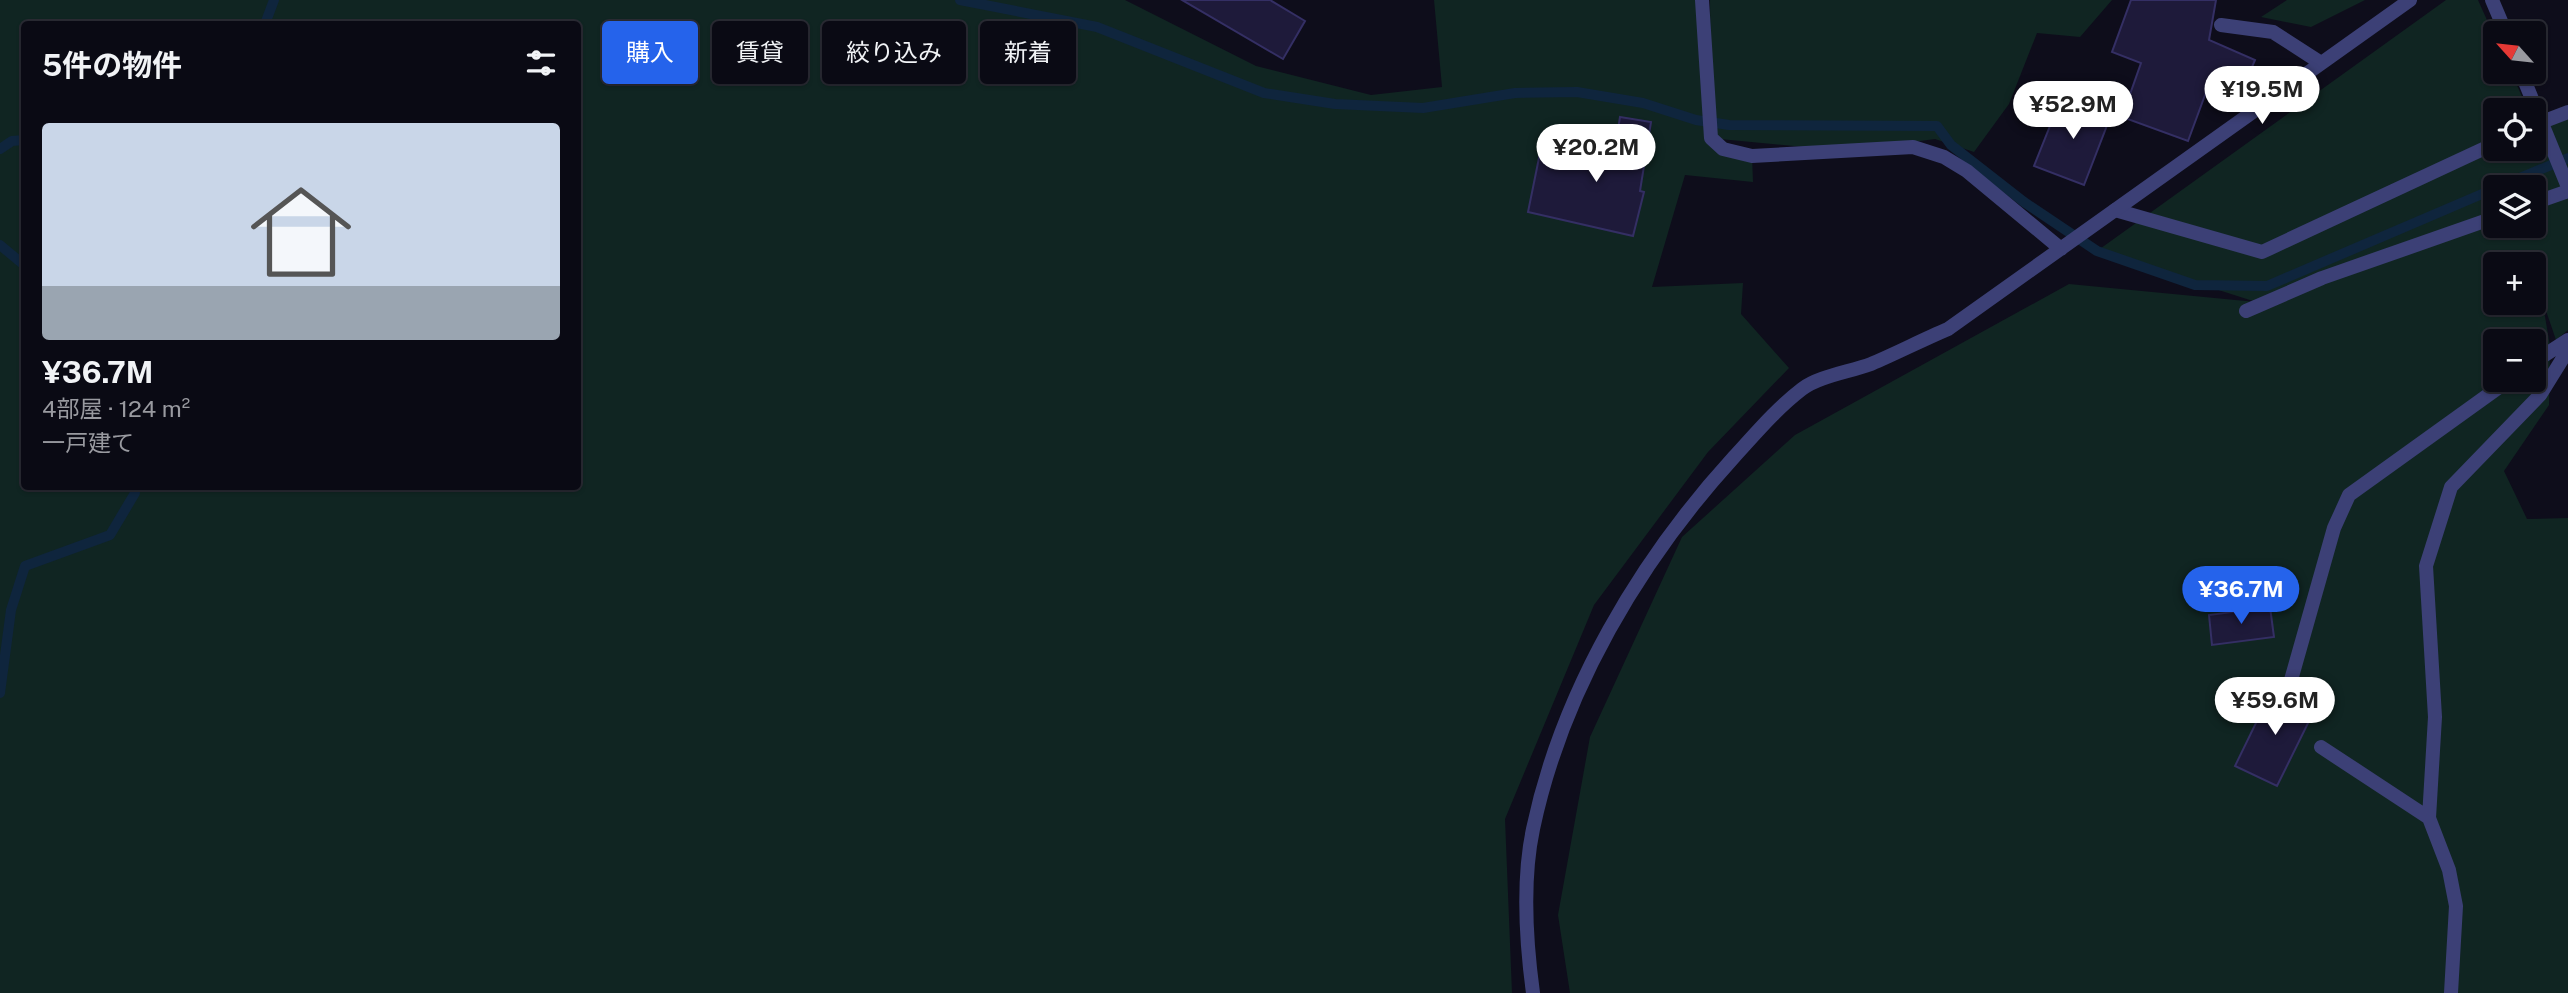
<!DOCTYPE html>
<html lang="ja">
<head>
<meta charset="utf-8">
<style>
	:root { --surface:#0a0a14; --page:#13131d; --text:#f1f3f6; --muted:#999aa0; --line:#2a2b34; --accent:#2563eb }
	body { margin:0; font-family:"Public Sans","Noto Sans JP",sans-serif; background:var(--page); color:var(--text); height:100vh; display:flex; flex-direction:column; font-size:26px; white-space:nowrap }
	* { box-sizing:border-box; margin:0 }
	p { font-size:23px; color:var(--muted) }
	.icon { flex:none; width:38px; height:38px; fill:none; stroke:currentColor; stroke-width:2; stroke-linecap:round; stroke-linejoin:round }
	.map { position:relative; flex:1; overflow:hidden }
	.side { position:absolute; left:21px; top:21px; width:560px; height:469px; display:flex; flex-direction:column; background:var(--surface); border-radius:7px; box-shadow:0 2px 5px #0004,0 0 0 2px var(--line) }
	.side>* { flex:none }
	.banner { position:absolute; left:602px; top:21px; width:665px; height:63px; display:flex; gap:14px }
	.needle { width:46px; rotate:297deg }
	.fabs { position:absolute; left:2483px; top:21px; display:grid; gap:14px }
	.fabs a { display:grid; place-items:center; width:63px; height:63px; border-radius:7px; background:var(--surface); box-shadow:0 2px 5px #0004,0 0 0 2px var(--line); font-size:35px }
	.price { position:absolute; translate:-50% -60px; padding:0 16px; border-radius:24px; background:#fff; color:#222; font-size:23px; line-height:46px; filter:drop-shadow(0 2px 4px #0008) }
	.price::after { content:''; position:absolute; left:50%; top:42px; width:21px; height:16px; margin-left:-10px; background:inherit; clip-path:polygon(0 0,100% 0,50% 100%) }
	.price.active { background:var(--accent); color:#fff }
	ul { padding:0; list-style:none }
	li { display:grid; align-content:center; gap:14px; height:371px; padding:0 21px }
	li+li { border-top:2px solid var(--line) }
	li span { display:grid; place-items:center; height:217px; border-radius:7px; color:#555 }
	li>.icon { margin-inline-start:auto }
	span .icon { width:126px; height:126px; fill:#fffc; stroke-width:1 }
	li b { font-size:30px }
	h2 { display:flex; justify-content:space-between; align-items:center; height:84px; padding:0 21px; font-size:30px }
	.tag { padding:0 24px; border-radius:7px; background:var(--surface); box-shadow:0 2px 5px #0004,0 0 0 2px var(--line); font-size:24px; line-height:63px }
	.tag.active { background:var(--accent); color:#fff }
	.map>svg:first-child { display:block }
	.green { fill:#102522; fill-rule:evenodd }
	.lines { fill:none; stroke-linecap:round; stroke-linejoin:round }
	.stream { stroke:#0f253d; stroke-width:10 }
	.building { fill:#1e1a3a; stroke:#342f64; stroke-width:2 }
	.service { stroke:#3c4076; stroke-width:14 }
	.minor { stroke:#3c4076; stroke-width:14 }
</style>
</head>
<body>
<div class="map">
<svg width="2568" height="993" viewBox="0 0 2568 993">
	<rect width="100%" height="100%" fill="#0e0d1b"/>
	<path class="green" d="M0,0H1125L1256,66L1371,95L1442,87L1434,0H1696L1711,127L1710,0H2112L2080,37L2037,33L2009,104L1974,152L1935,139L1846,151L1720,139L1752,156L1753,182L1685,175L1652,287L1743,283L1741,314L1789,368L1708,452L1594,605L1505,819L1512,993H0ZM24,24H578V486H24Z
		M2287,0H2365L2311,27L2261,17Z
		M2446,0H2478L2495,38L2496,72H2511L2528,110H2496V149H2534V119L2568,107V330L2556,340L2542,299L2550,346L2549,405L2504,471L2527,519L2568,518V993H1570L1558,915L1590,737L1682,537L1795,435L2069,284L2256,302L2097,251ZM2496,187H2534V226H2496ZM2496,264H2534V303H2496ZM2496,341H2534V380H2496Z"/>
	<g class="lines">
		<path class="stream" d="M960,0L1097,27L1264,93L1335,104L1423,108L1515,93L1577,92L1643,103L1696,120L1729,125L1937,126L1951,145L2024,202L2097,251L2195,285L2267,286L2496,188
			M265,24L274,0
			M0,149L12,141L24,140
			M2498,187L2568,158
			M0,245L24,265
			M0,693L11,610L25,566L110,535L135,493L134,486"/>
	</g>
	<path class="building" d="M1182,0H1270L1305,21L1283,59Z
		M2131,0H2216L2209,40L2255,60L2238,100L2208,87L2188,141L2122,117L2141,63L2112,52Z
		M2062,96L2111,115L2084,185L2034,166Z
		M1620,117L1651,122L1640,191L1644,192L1633,236L1528,212L1540,153L1612,167Z
		M2270,607L2274,637L2212,645L2209,615Z
		M2273,688L2315,709L2277,786L2235,766Z"/>
	<g class="lines">
		<path class="service" d="M2534,203L2568,191
			M2115,210L2262,252L2496,143
			M2246,311L2322,278L2496,217
			M2534,362L2568,340
			M2291,680L2334,528L2349,495L2509,380
			M2321,747L2429,818
			M2451,993L2456,906L2449,870L2429,818L2435,717L2426,566L2451,487L2540,395L2568,350"/>
		<path class="minor" d="M1702,0L1711,138L1723,149L1752,156L1913,147L1944,157L1967,171L2061,249
			M2492,0L2506,33
			M2221,25L2273,32L2321,63
			M2521,72L2568,187
			M2542,122L2568,112
			M1533,993C1526,941 1522,881 1533,829C1562,691 1640,560 1734,457C1756,433 1776,409 1802,389C1819,376 1850,372 1871,364C1897,353 1922,340 1948,329L2410,0"/>
	</g>
</svg>
<div class="fabs">
<a><svg class="needle" viewBox="-14 -14 28 28"><path d="M0-13l5 13h-10z" fill="#e53935"/><path d="M0 13l5-13h-10z" fill="#999aa0"/></svg></a>
<a><svg class="icon" aria-label="locate" viewBox="0 0 24 24"><circle cx="12" cy="12" r="6"/><path d="M12 2v4M12 18v4M2 12h4M18 12h4"/></svg></a>
<a><svg class="icon" aria-label="layers" viewBox="0 0 24 24"><path d="M12 4l9 5-9 5-9-5zM3 14l9 5 9-5"/></svg></a>
<a>+</a>
<a>−</a>
</div>
<b class="price" style="left:2262px;top:126px">¥19.5M</b>
<b class="price" style="left:2073px;top:141px">¥52.9M</b>
<b class="price" style="left:1596px;top:184px">¥20.2M</b>
<b class="price active" style="left:2241px;top:626px">¥36.7M</b>
<b class="price" style="left:2275px;top:737px">¥59.6M</b>
<div class="banner">
<a class="tag active">購入</a>
<a class="tag">賃貸</a>
<a class="tag">絞り込み</a>
<a class="tag">新着</a>
</div>
<section class="side">
<h2>5件の物件<svg class="icon" aria-label="filters" viewBox="0 0 24 24"><path d="M4 7h16M4 17h16"/><circle cx="9" cy="7" r="2"/><circle cx="15" cy="17" r="2"/></svg></h2>
<ul>
<li><span style="background:linear-gradient(#c9d6e8 75%,#9aa5b1 0)"><svg class="icon" aria-label="home" viewBox="0 0 24 24"><path d="M3 11l9-7 9 7M6 9v11h12V9"/></svg></span><div><b>¥36.7M</b><p>4部屋 · 124 m²</p><p>一戸建て</p></div></li>
</ul>
</section>
</div>
</body>
</html>
